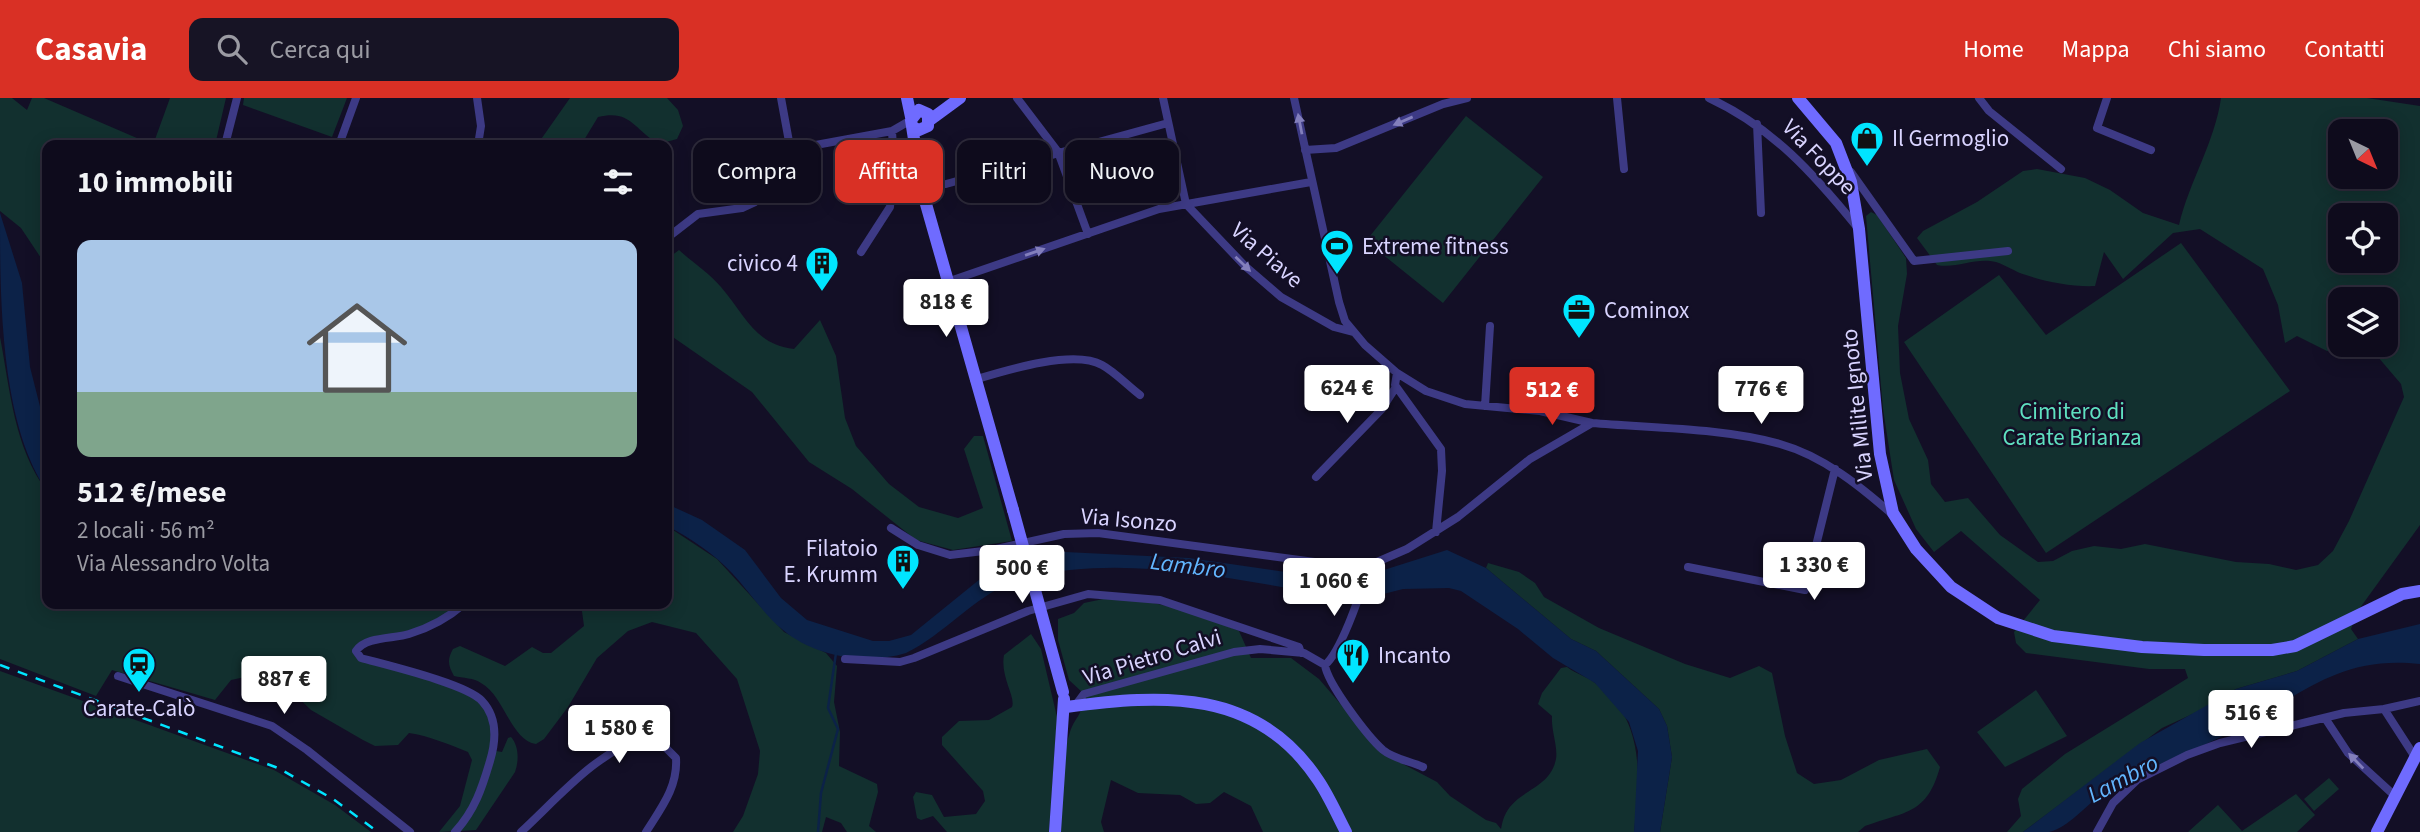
<!DOCTYPE html>
<html lang="it">
<head>
<meta charset="utf-8">
<style>
	:root { --surface:#0e0b1c; --page:#171425; --text:#f1f3f6; --muted:#9b9ba3; --line:#2e2b3b; --accent:#d93025 }
	body { margin:0; font-family:"Source Sans 3",sans-serif; background:var(--page); color:var(--text); height:100vh; display:flex; flex-direction:column; font-size:26px; white-space:nowrap }
	* { box-sizing:border-box; margin:0 }
	p { font-size:23px; color:var(--muted) }
	.icon { flex:none; width:38px; height:38px; fill:none; stroke:currentColor; stroke-width:2; stroke-linecap:round; stroke-linejoin:round }
	.map { position:relative; flex:1; overflow:hidden }
	.drawer { position:absolute; left:42px; top:42px; width:630px; height:469px; display:flex; flex-direction:column; background:var(--surface); border-radius:14px; box-shadow:0 4px 18px #0003,0 0 0 2px var(--line) }
	.drawer>* { flex:none }
	.guide { position:absolute; left:693px; top:42px; width:665px; height:63px; display:flex; gap:14px }
	.needle { width:46px; rotate:137deg }
	.buttons { position:absolute; left:2328px; top:21px; display:grid; gap:14px }
	.buttons a { display:grid; place-items:center; width:70px; height:70px; border-radius:14px; background:var(--surface); box-shadow:0 4px 18px #0003,0 0 0 2px var(--line); font-size:35px }
	.price { position:absolute; translate:-50% -60px; padding:0 16px; border-radius:7px; background:#fff; color:#222; font-size:23px; line-height:46px; filter:drop-shadow(0 2px 4px #0008) }
	.price::after { content:''; position:absolute; left:50%; top:42px; width:21px; height:16px; margin-left:-10px; background:inherit; clip-path:polygon(0 0,100% 0,50% 100%) }
	.price.selected { background:var(--accent); color:#fff }
	ul { padding:0; list-style:none }
	li { display:grid; align-content:center; gap:14px; height:371px; padding:0 35px }
	li span { display:grid; place-items:center; height:217px; border-radius:14px; color:#555 }
	li>.icon { margin-inline-start:auto }
	span .icon { width:126px; height:126px; fill:#fffc; stroke-width:1 }
	li b { font-size:30px }
	h2 { display:flex; justify-content:space-between; align-items:center; height:84px; padding:0 35px; font-size:30px }
	.tag { padding:0 24px; border-radius:14px; background:var(--surface); box-shadow:0 4px 18px #0003,0 0 0 2px var(--line); font-size:24px; line-height:63px }
	.tag.selected { background:var(--accent); color:#fff }
	header { display:flex; align-items:center; gap:42px; box-sizing:border-box; height:98px; padding:0 35px; background:var(--accent); color:#fff }
	header strong { font-size:33px }
	nav { display:flex; gap:38px; margin-inline-start:auto; font-size:24px }
	.search { width:490px; height:63px; background:var(--page); display:flex; align-items:center; gap:18px; box-sizing:border-box; padding:0 24px; border-radius:14px; color:var(--muted); font-size:26px }
	.map>svg:first-child { display:block }
	.green { fill:#12302f; fill-rule:evenodd }
	.water { fill:#0c2248 }
	.lines { fill:none; stroke-linecap:round; stroke-linejoin:round }
	.stream { stroke:#0c2248; stroke-width:2.5 }
	.street { stroke:#3d3a85; stroke-width:8 }
	.secondary { stroke:#6f6bff; stroke-width:12 }
	.rail { stroke:#00e5ff; stroke-width:2.5; stroke-dasharray:10 9; stroke-linecap:butt }
	.secondary-bridge { stroke:#6f6bff; stroke-width:12 }
	.oneway { fill:#837fbc }
	.labels { text-anchor:middle; dominant-baseline:central; stroke-width:5; stroke-linejoin:round; paint-order:stroke }
	.poi-label { font-size:23px; fill:#d9d4ff; stroke:#130f26; text-anchor:start }
	.street-label { font-size:23px; fill:#d9d4ff; stroke:#130f26 }
	.park-label { font-size:23px; fill:#5fe0c0; stroke:#130f26 }
	.water-label { font-size:24px; font-style:italic; fill:#62b6ff; stroke:#130f26 }
</style>
</head>
<body>
<header>
<strong>Casavia</strong>
<div class="search"><svg class="icon" aria-label="search" viewBox="0 0 24 24"><circle cx="10" cy="10" r="6"/><path d="M15 15l6 6"/></svg>Cerca qui</div>
<nav><a>Home</a><a>Mappa</a><a>Chi siamo</a><a>Contatti</a></nav>
</header>
<div class="map">
<svg width="2420" height="734" viewBox="0 0 2420 734">
	<rect width="100%" height="100%" fill="#130f26"/>
	<path class="green" d="M0,0H12L27,12L32,0H44L153,47L170,0H226L215,47H47V169L21,130L0,113Z
		M244,0H347L332,39L243,7Z
		M570,0H667L678,12L683,28L677,41L659,46C633,31 631,11 598,19L581,47H537Z
		M2221,0H2367L2420,8V427L2357,514L2351,531L2358,541L2297,573L2236,591L2199,613L2162,630L2023,734H2007L2021,718L2018,701L2022,691L2065,656L2188,580L2185,571H2149L2026,555L2016,545L2014,534L2040,502L1961,433L1934,454L1916,431L1894,382L1883,311L1866,118L1871,114L1877,117L1906,160L1907,176L1898,228L1900,275L1909,321L1928,362L1931,386L1945,404L1968,400L2000,437L2038,464L2053,463L2072,453L2094,448L2121,451L2145,446L2236,464L2269,466L2296,472L2318,467L2333,453L2349,423L2404,299L2401,286L2378,259L2370,255L2327,253L2297,238L2285,245L2278,207L2263,171L2200,131L2173,135L2123,181L2104,154L2095,188C2073,189 2046,184 2026,177C2015,174 2006,167 1996,164C1975,159 1957,171 1937,167L1917,140L1923,133L1977,104L2023,73L2037,71L2085,80L2110,92L2143,115L2179,127C2189,84 2215,44 2221,0ZM2340,33H2385V79H2340ZM2340,117H2385V163H2340ZM2340,201H2385V247H2340Z
		M1466,18L1543,79L1443,205L1366,143Z
		M2181,145L2290,293L2046,455L1904,244L1999,177L2046,237Z
		M679,152C692,164 709,175 721,189C745,217 754,246 794,251L820,222L836,258L845,320L856,348L889,386L919,409L958,420L983,410L964,351L974,338H983L1012,443L953,452L916,442L852,391L809,364L752,294L667,235V161Z
		M0,239C10,291 14,350 47,393V506H464L438,524L364,545L358,557L472,595L486,609L496,653L502,654L508,640L511,639C519,648 519,663 515,674L476,732L439,734L460,708L472,662L468,654C448,646 429,638 409,635L398,647L375,648L363,642L311,612L283,585L272,581L245,579L231,582L215,602L112,572L96,598L0,561Z
		M667,428L717,461L784,534L826,555L837,568L834,604L840,634L839,668L877,686L878,694L869,728L876,734H847L841,725L826,719L822,734H733L743,718L758,676L760,653L737,581L696,535L652,524L628,533L597,560L568,609L544,641L536,646C511,643 504,597 481,585C474,580 463,580 454,578C448,567 447,562 453,551L460,548L505,568L532,549L543,555H551L584,528L581,506H667Z
		M1488,465L1519,474L1535,485L1544,499L1599,530L1685,566L1730,580L1759,568L1772,575L1785,638L1797,675L1814,686L1841,682L1879,662L1927,651L1940,669C1927,716 1907,713 1865,728L1858,734H1660L1672,659L1667,628L1659,611L1596,553L1571,541L1486,470Z
		M1108,500C1152,500 1199,516 1239,533L1251,560H1291L1319,581L1362,631L1403,666L1437,684L1450,698L1486,722L1496,725L1501,731C1502,726 1503,720 1506,715C1519,691 1550,691 1556,661C1558,648 1551,633 1552,618L1538,606L1542,595L1561,570L1567,569C1576,576 1586,578 1595,585C1646,621 1640,680 1634,734H1263L1251,708L1224,694L1210,705L1196,706L1180,697L1138,695L1111,682L1101,724L1104,734H1059C1062,703 1060,664 1070,634C1076,616 1085,617 1082,594L1069,582L1058,542V521L1074,515L1084,505Z
		M1031,536L1041,551L1057,619L1049,734H947L933,718L921,722L917,720L913,699L916,694L932,697L944,719L976,716L985,703L983,693L942,647V639L959,623L989,622L1012,609C1016,599 1000,579 1004,557Z
		M0,573L274,672L335,707L371,734H0Z
		M2036,592L2067,638L2005,669L1977,634Z
		M2329,680L2339,691L2314,713L2304,701Z
		M2296,696L2315,717L2297,734H2188L2218,707L2242,733Z"/>
	<path class="water" d="M0,115L22,185L30,269L47,336V393C0,324 0,199 0,115Z
		M667,406L702,422L745,452L781,500L807,522L873,543H889L911,537L985,477L1024,462L1065,454L1189,460L1335,481L1364,479L1356,501C1261,488 1167,462 1070,472C1051,474 1031,476 1013,484C972,500 945,536 906,555C867,567 815,559 783,532C763,516 750,494 732,475C714,456 691,440 667,428Z
		M1447,452L1486,470L1571,541L1596,553L1659,611L1667,628L1672,659L1660,734H1634L1638,653L1629,624L1595,585L1553,560L1518,531L1461,493L1449,490L1403,491L1360,502L1368,477Z
		M2420,526V566C2332,556 2294,605 2221,639C2181,658 2138,673 2101,697C2085,708 2069,729 2049,734C2041,734 2031,734 2023,734L2140,645L2236,591L2297,573L2358,541Z"/>
	<g class="lines">
		<path class="stream" d="M270,511L272,506
			M818,734L821,695L838,631L828,610L836,555"/>
		<path class="street" d="M477,0L481,28L478,47
			M781,0L790,49
			M1017,0L1058,54L1088,136
			M1163,0L1186,106L1245,168L1281,199L1334,229L1353,234
			M1617,0L1624,71
			M1709,0C1772,29 1814,76 1857,129
			M1979,0L1989,13L2061,71
			M2107,0L2097,30L2151,52
			M1757,26L1761,115
			M225,47L237,0
			M339,47L356,0
			M1305,52L1336,50L1443,6L1467,0
			M1851,74L1914,163L2008,153
			M946,86L1168,25
			M667,140L698,116L742,110L755,104L772,87L783,53L892,33L911,22
			M861,154L890,109L894,66L892,33
			M947,184L1159,111L1311,84
			M1397,275L1395,287L1441,351L1442,373L1436,434
			M974,282C1004,273 1073,251 1102,267C1115,274 1128,288 1140,297
			M1485,308L1490,228
			M1592,325C1650,330 1725,330 1780,346C1823,358 1860,388 1893,417
			M1316,379L1381,312L1396,289
			M891,430L918,447L950,457L992,452L1064,436L1098,435L1352,469L1370,467L1407,451L1458,419L1530,361L1592,325L1540,313L1465,306L1426,293L1397,275L1365,247L1345,223L1339,204L1294,0
			M1688,469L1805,492L1835,371
			M845,561L900,564L914,560L1028,513L1088,496L1160,502L1299,549L1301,555
			M1325,567C1327,585 1368,639 1383,652C1394,661 1410,663 1423,669
			M1325,567C1342,553 1362,490 1370,467
			M118,578L272,628L307,652L410,734
			M1075,608L1084,596L1234,554L1260,551L1304,555L1325,567
			M2384,611L2415,659
			M2325,620L2348,655L2395,698
			M455,734C475,712 482,690 490,663C496,643 498,620 482,603C467,586 386,567 361,560L356,553C366,538 394,541 409,536C429,530 449,519 464,506
			M521,734C558,700 597,653 646,639L664,648L676,660C678,689 661,710 646,734
			M2097,734L2113,705L2137,682L2187,657L2220,645L2344,615L2384,611L2420,603"/>
		<path class="secondary" d="M907,0L911,19
			M1798,0L1836,45L1851,84L1859,131L1880,356L1893,415L1916,451L1951,489L1998,520L2053,538L2142,549L2204,552H2272L2295,548L2402,496L2420,493
			M930,22L960,0
			M913,29L919,32L928,28V16L919,12L911,22L922,92L1013,412
			M1066,609C1163,596 1257,590 1318,682C1329,698 1337,717 1346,734
			M1055,734L1064,601
			M2377,734L2420,650"/>
		<path class="rail" d="M0,567L278,670L333,701L378,734"/>
		<path class="secondary-bridge" d="M1013,412L1063,594"/>
	</g>
	<defs><path id="oneway-solid" d="M-6-.8H1V-3.2L6.5 0L1 3.2V.8H-6Z" transform="scale(1.75)"/></defs>
	<g class="oneway">
		<use href="#oneway-solid" transform="translate(1403 23) rotate(157)"/>
		<use href="#oneway-solid" transform="translate(1300 26) rotate(-101)"/>
		<use href="#oneway-solid" transform="translate(1035 154) rotate(-19)"/>
		<use href="#oneway-solid" transform="translate(1243 166) rotate(44)"/>
		<use href="#oneway-solid" transform="translate(2356 663) rotate(-134)"/>
	</g>
	<defs>
		<symbol id="shop-pin" viewBox="-11 -11 22 30"><path d="M0 17L-7.5 6A9.5 9.5 0 1 1 7.5 6Z" fill="#00e5ff" stroke="#130f26"/><path d="M-5-2.5h2.3a2.7 3.5 0 0 1 5.4 0H5L5.5 6h-11ZM-1.5-2.5h3a1.5 2.3 0 0 0-3 0Z" fill="#111"/></symbol>
		<symbol id="stadium-pin" viewBox="-11 -11 22 30"><path d="M0 17L-7.5 6A9.5 9.5 0 1 1 7.5 6Z" fill="#00e5ff" stroke="#130f26"/><path d="M0-5a6.5 5 0 1 0 0 10a6.5 5 0 1 0 0-10ZM-3.5-1.8h7v3.6h-7Z" fill="#111"/></symbol>
		<symbol id="building-pin" viewBox="-11 -11 22 30"><path d="M0 17L-7.5 6A9.5 9.5 0 1 1 7.5 6Z" fill="#00e5ff" stroke="#130f26"/><path d="M-4-6H4V6H1V3H-1V6H-4ZM-2.5-4.3h1.7v1.8h-1.7ZM.8-4.3h1.7v1.8H.8ZM-2.5-1h1.7V.8h-1.7ZM.8-1h1.7V.8H.8Z" fill="#111"/></symbol>
		<symbol id="office-pin" viewBox="-11 -11 22 30"><path d="M0 17L-7.5 6A9.5 9.5 0 1 1 7.5 6Z" fill="#00e5ff" stroke="#130f26"/><path d="M-6-3h4V-5.5h4V-3h4V5H-6ZM-1-4.5V-3h2v-1.5ZM-6 0V1H6V0Z" fill="#111"/></symbol>
		<symbol id="restaurant-pin" viewBox="-11 -11 22 30"><path d="M0 17L-7.5 6A9.5 9.5 0 1 1 7.5 6Z" fill="#00e5ff" stroke="#130f26"/><path d="M-5-6h1v4h1v-4h1v4h1v-4h1v5L-1.5 .5V6h-2V.5L-5-1ZM5-6V6H3V1.5H1.5Q1.5-4 5-6Z" fill="#111"/></symbol>
		<symbol id="station-pin" viewBox="-11 -11 22 30"><path d="M0 17L-7.5 6A9.5 9.5 0 1 1 7.5 6Z" fill="#00e5ff" stroke="#130f26"/><path d="M-3-6H3Q5-6 5-4V2Q5 4 3 4L4.5 6H3L1.5 4h-3L-3 6H-4.5L-3 4Q-5 4-5 2V-4Q-5-6-3-6ZM-3.5-4v3h7v-3ZM-3.5 1v1.5H-2V1ZM2 1v1.5H3.5V1Z" fill="#111"/></symbol>
	</defs>
	<g fill-rule="evenodd">
		<use href="#shop-pin" x="1848" y="21" width="38" height="52"/>
		<use href="#stadium-pin" x="1318" y="129" width="38" height="52"/>
		<use href="#building-pin" x="803" y="146" width="38" height="52"/>
		<use href="#office-pin" x="1560" y="193" width="38" height="52"/>
		<use href="#building-pin" x="884" y="444" width="38" height="52"/>
		<use href="#restaurant-pin" x="1334" y="538" width="38" height="52"/>
		<use href="#station-pin" x="120" y="547" width="38" height="52"/>
	</g>
	<g class="labels">
		<g class="poi-label">
			<text x="1892" y="40">Il Germoglio</text>
			<text x="1362" y="148">Extreme fitness</text>
			<text x="798" y="165" text-anchor="end">civico 4</text>
			<text x="1604" y="212">Cominox</text>
			<text x="878" y="450" text-anchor="end">Filatoio<tspan x="878" dy="26">E. Krumm</tspan></text>
			<text x="1378" y="557">Incanto</text>
			<text x="139" y="610" text-anchor="middle">Carate-Calò</text>
		</g>
		<g class="street-label">
			<text transform="translate(1819 59) rotate(46)">Via Foppe</text>
			<text transform="translate(1267 157) rotate(41)">Via Piave</text>
			<text transform="translate(1857 307) rotate(-96)">Via Milite Ignoto</text>
			<text transform="translate(1129 422) rotate(5)">Via Isonzo</text>
			<text transform="translate(1152 559) rotate(-17)">Via Pietro Calvi</text>
		</g>
		<g class="park-label">
			<text x="2072" y="313">Cimitero di<tspan x="2072" dy="26">Carate Brianza</tspan></text>
		</g>
		<g class="water-label">
			<text transform="translate(1188 468) rotate(7)">Lambro</text>
			<text transform="translate(2123 681) rotate(-28)">Lambro</text>
		</g>
	</g>
</svg>
<div class="buttons">
<a><svg class="needle" viewBox="-14 -14 28 28"><path d="M0-13l5 13h-10z" fill="#e53935"/><path d="M0 13l5-13h-10z" fill="#9b9ba3"/></svg></a>
<a><svg class="icon" aria-label="locate" viewBox="0 0 24 24"><circle cx="12" cy="12" r="6"/><path d="M12 2v4M12 18v4M2 12h4M18 12h4"/></svg></a>
<a><svg class="icon" aria-label="layers" viewBox="0 0 24 24"><path d="M12 4l9 5-9 5-9-5zM3 14l9 5 9-5"/></svg></a>
</div>
<b class="price" style="left:946px;top:241px">818 €</b>
<b class="price" style="left:1347px;top:327px">624 €</b>
<b class="price" style="left:1761px;top:328px">776 €</b>
<b class="price selected" style="left:1552px;top:329px">512 €</b>
<b class="price" style="left:1814px;top:504px">1 330 €</b>
<b class="price" style="left:1022px;top:507px">500 €</b>
<b class="price" style="left:1334px;top:520px">1 060 €</b>
<b class="price" style="left:284px;top:618px">887 €</b>
<b class="price" style="left:2251px;top:652px">516 €</b>
<b class="price" style="left:619px;top:667px">1 580 €</b>
<div class="guide">
<a class="tag">Compra</a>
<a class="tag selected">Affitta</a>
<a class="tag">Filtri</a>
<a class="tag">Nuovo</a>
</div>
<section class="drawer">
<h2>10 immobili<svg class="icon" aria-label="filters" viewBox="0 0 24 24"><path d="M4 7h16M4 17h16"/><circle cx="9" cy="7" r="2"/><circle cx="15" cy="17" r="2"/></svg></h2>
<ul>
<li><span style="background:linear-gradient(#a9c7e8 70%,#7fa58c 0)"><svg class="icon" aria-label="home" viewBox="0 0 24 24"><path d="M3 11l9-7 9 7M6 9v11h12V9"/></svg></span><div><b>512 €/mese</b><p>2 locali · 56 m²</p><p>Via Alessandro Volta</p></div></li>
</ul>
</section>
</div>
</body>
</html>
